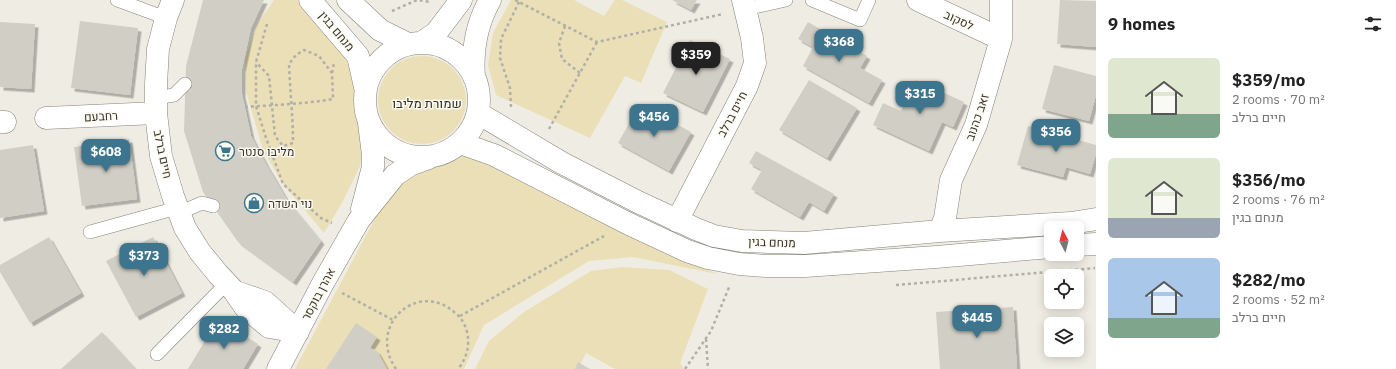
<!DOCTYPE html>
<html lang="en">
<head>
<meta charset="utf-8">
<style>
	:root { --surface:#fff; --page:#f6f6f6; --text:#222; --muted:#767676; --accent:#3d758f }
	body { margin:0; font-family:"IBM Plex Sans",Heebo,sans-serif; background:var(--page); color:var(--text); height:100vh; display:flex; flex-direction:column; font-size:15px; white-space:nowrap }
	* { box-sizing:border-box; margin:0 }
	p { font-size:13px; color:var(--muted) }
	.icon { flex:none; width:22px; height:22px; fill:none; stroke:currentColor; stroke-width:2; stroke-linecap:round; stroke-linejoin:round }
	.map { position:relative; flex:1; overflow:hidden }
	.drawer { display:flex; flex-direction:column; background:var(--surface); width:300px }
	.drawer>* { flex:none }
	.needle { width:26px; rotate:353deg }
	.tools { position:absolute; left:1044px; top:221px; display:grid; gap:8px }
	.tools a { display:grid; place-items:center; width:40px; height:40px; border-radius:6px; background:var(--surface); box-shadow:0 2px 10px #0003; font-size:20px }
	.price { position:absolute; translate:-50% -34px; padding:0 9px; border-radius:8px; background:var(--accent); color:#fff; font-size:13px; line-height:26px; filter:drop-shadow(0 1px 2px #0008) }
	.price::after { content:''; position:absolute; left:50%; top:24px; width:12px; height:9px; margin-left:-6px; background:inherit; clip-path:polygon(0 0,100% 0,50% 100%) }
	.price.selected { background:#222; color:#fff }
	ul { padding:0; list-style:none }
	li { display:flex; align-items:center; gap:12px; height:100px; padding:0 12px }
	li span { display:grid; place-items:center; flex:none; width:112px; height:80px; border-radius:6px; color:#555 }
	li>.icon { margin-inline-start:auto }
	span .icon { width:48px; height:48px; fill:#fffc; stroke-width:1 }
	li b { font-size:17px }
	h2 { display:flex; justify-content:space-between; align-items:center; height:48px; padding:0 12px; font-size:17px }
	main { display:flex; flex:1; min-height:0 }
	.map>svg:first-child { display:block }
	.green { fill:#eadfb7 }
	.building { fill:#d1cfc5; filter:url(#shadow) }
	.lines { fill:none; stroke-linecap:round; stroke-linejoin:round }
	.service-casing { stroke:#848279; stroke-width:14 }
	.minor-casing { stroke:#848279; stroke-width:23 }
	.path { stroke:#b1b0a8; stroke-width:2.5; stroke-dasharray:3 3; stroke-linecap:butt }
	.service { stroke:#fff; stroke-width:13 }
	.minor { stroke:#fff; stroke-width:22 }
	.labels { text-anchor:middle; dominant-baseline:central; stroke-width:3; stroke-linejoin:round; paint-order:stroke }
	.street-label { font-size:12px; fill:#353431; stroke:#fdfaf0 }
	.poi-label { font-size:12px; fill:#353431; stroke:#fdfaf0; text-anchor:start }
	.neighbourhood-label { font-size:13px; fill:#302e26; stroke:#fdfaf0 }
</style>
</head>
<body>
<main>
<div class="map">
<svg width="1096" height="369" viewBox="0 0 1096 369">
	<defs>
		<filter id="shadow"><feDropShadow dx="3.5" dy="3.5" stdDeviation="0" flood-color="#0004"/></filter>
	</defs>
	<rect width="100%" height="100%" fill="#efede3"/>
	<path class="green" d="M274,0H297L329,31L344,56L354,77L363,144L360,166L342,203L324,233L283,184L263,150L246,92L245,58L258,23Z
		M511,0H574L604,16L615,0H622L667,22L641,83L625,76L590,138L496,95L488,65L493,33Z
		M378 100a44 44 0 1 1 88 0a44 44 0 1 1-88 0Z
		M467,154L717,274L633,257L589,261L484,325L464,369H295L379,211L406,180Z
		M623,267L669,270L708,289L680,363L684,369H615L586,353L578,369H475L489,341L524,312L591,271Z"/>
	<path class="building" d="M203,0H264L251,28L242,69V94L251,136L267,166L287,200L321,241L293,282L238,242L203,192L184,131L186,66Z
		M672,0H697L691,10Z
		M1060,0L1096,1V47L1057,44Z
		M80,21L138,28L130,95L71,88Z
		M0,22L35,24L31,89L0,87Z
		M808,22L867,56L860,68L882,80L869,103L803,66L813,47L798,39Z
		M690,40L730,59L703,112L663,93Z
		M1054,65L1096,76V95L1089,121L1042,109Z
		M809,80L857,108L827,158L779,130Z
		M916,80L964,102L953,127L942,122L929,151L873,125L883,103L901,111Z
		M640,104L691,132L669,171L618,143Z
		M1028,126L1096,145V154L1090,174L1066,167L1063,177L1017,165Z
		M129,139L137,199L82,206L74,147Z
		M33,145L44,211L0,218V150Z
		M756,151L834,194L824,211L809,202L800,217L751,189L762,170L749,163Z
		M49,237L81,293L30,323L0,272V265Z
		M153,237L182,293L136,317L106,261Z
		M1013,307L1017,369H940L936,312Z
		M218,319L258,344L243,369H188Z
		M356,323L377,337L370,348L377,351L387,369H326Z
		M102,332L136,369H61Z
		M578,362L590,369H575Z"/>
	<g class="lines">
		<defs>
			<path id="service" d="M117,0L166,18
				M812,0L860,20L869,0
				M745,9L786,0
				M156,98L174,95L185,84
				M179,213L202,203L213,206
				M90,232L177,208
				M157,354L227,283"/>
			<path id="minor" d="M173,0L166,18L158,49L156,84V113L161,156L173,196L185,228L200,252L218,274L234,291L245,307L269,327L298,332
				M310,0L358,56L365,87
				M348,0L380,30L408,44
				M918,0L1001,39
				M365 100a57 57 0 1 1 114 0a57 57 0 1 1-114 0Z
				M421,43L436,33L461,0
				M474,77C472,50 477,23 490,0
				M478,113L562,163L638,202L696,229L714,236L742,241L804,243L940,231L1071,223L1096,219
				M46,118L156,113
				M0,122H5
				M460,143L494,155L627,223L687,251L708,258L739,264L766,266H805L936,257L1051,247
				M362,209L373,167V155L369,123
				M677,221L747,86L755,63L752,38L743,0
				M940,231L945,218L951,180L976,125L1001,39V0
				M1077,245L1096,244
				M236,292L265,302L298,332
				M278,369L323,283L359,220L395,175L410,165L429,158"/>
		</defs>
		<use href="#service" class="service-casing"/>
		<use href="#minor" class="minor-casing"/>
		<path class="path" d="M515,0L597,42L723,14
			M392,11L417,0L431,2
			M267,24L256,62V106L266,138L283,184L321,218L332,223
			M565,26L559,43L562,59L580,73
			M332,73L334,63
			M245,107C274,105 304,104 333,99L332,73L319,56L304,50L296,55L289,64C290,90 293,117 293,143L283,146L275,136L269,76L256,62
			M511,107L510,88L500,58L501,39L520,0
			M549,129L597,42
			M896,285L1095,268
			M342,293L393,320
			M460,316L604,236
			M706,339L708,369
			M396,369C366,325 418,280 454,312C461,317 465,324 467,332C470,345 467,358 458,369
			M685,369L711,331L730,285"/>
		<use href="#service" class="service"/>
		<use href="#minor" class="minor"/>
	</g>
	<defs>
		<symbol id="supermarket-ring" viewBox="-11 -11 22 22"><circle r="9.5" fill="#fdfaf0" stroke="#3d758f" stroke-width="1.5"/><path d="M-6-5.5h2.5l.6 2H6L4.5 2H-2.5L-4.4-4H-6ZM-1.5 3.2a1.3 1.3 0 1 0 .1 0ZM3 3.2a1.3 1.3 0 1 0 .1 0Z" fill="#3d758f"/></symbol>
		<symbol id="shop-ring" viewBox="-11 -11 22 22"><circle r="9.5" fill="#fdfaf0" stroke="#3d758f" stroke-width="1.5"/><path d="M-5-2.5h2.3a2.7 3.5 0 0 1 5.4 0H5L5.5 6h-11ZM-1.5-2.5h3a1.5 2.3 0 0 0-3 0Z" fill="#3d758f"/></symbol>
	</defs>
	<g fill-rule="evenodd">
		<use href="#supermarket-ring" x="214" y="140" width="22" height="22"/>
		<use href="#shop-ring" x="243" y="192" width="22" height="22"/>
	</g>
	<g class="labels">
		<g class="street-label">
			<text transform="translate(959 20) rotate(25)">לסקוב</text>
			<text transform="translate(337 31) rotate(50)">מנחם בגין</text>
			<text transform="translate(732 114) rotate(-62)">חיים ברלב</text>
			<text transform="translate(101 116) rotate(-3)">רחבעם</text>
			<text transform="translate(977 117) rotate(-71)">זאב כהנוב</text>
			<text transform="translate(163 154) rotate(78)">חיים ברלב</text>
			<text transform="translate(772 242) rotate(2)">מנחם בגין</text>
			<text transform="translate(318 294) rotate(-62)">אהרן בוקסר</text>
		</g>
		<g class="poi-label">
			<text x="239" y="151">מליבו סנטר</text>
			<text x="268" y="203">נוי השדה</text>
		</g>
		<g class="neighbourhood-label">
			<text x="427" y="103">שמורת מליבו</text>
		</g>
	</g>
</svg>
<div class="tools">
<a><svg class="needle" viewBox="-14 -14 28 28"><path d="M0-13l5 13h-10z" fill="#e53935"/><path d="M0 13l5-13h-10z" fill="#767676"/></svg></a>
<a><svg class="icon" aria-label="locate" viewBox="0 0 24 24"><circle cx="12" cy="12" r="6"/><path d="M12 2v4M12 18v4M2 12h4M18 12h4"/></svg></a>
<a><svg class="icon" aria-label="layers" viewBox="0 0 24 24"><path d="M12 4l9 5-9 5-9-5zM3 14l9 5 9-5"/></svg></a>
</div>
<b class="price" style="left:839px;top:63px">$368</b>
<b class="price selected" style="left:696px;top:76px">$359</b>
<b class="price" style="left:920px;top:115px">$315</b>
<b class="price" style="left:654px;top:138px">$456</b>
<b class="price" style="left:1056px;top:153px">$356</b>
<b class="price" style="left:106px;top:173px">$608</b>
<b class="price" style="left:144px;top:277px">$373</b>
<b class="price" style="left:977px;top:339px">$445</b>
<b class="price" style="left:224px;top:350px">$282</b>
</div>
<section class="drawer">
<h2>9 homes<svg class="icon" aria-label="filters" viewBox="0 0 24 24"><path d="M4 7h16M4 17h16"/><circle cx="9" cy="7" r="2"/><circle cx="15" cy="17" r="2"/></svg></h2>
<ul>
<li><span style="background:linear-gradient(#dfe7d0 70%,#7fa58c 0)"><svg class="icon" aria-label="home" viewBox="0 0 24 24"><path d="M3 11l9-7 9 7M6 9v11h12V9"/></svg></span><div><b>$359/mo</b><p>2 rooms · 70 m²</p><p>חיים ברלב</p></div></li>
<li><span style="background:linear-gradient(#dfe7d0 75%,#9aa5b1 0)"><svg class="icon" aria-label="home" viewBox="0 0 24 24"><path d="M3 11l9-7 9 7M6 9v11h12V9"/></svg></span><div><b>$356/mo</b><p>2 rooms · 76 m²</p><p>מנחם בגין</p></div></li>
<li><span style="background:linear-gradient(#a9c7e8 75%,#7fa58c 0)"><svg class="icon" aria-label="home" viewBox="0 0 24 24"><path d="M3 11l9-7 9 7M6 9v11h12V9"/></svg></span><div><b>$282/mo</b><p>2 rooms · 52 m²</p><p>חיים ברלב</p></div></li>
</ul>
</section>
</main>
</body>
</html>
